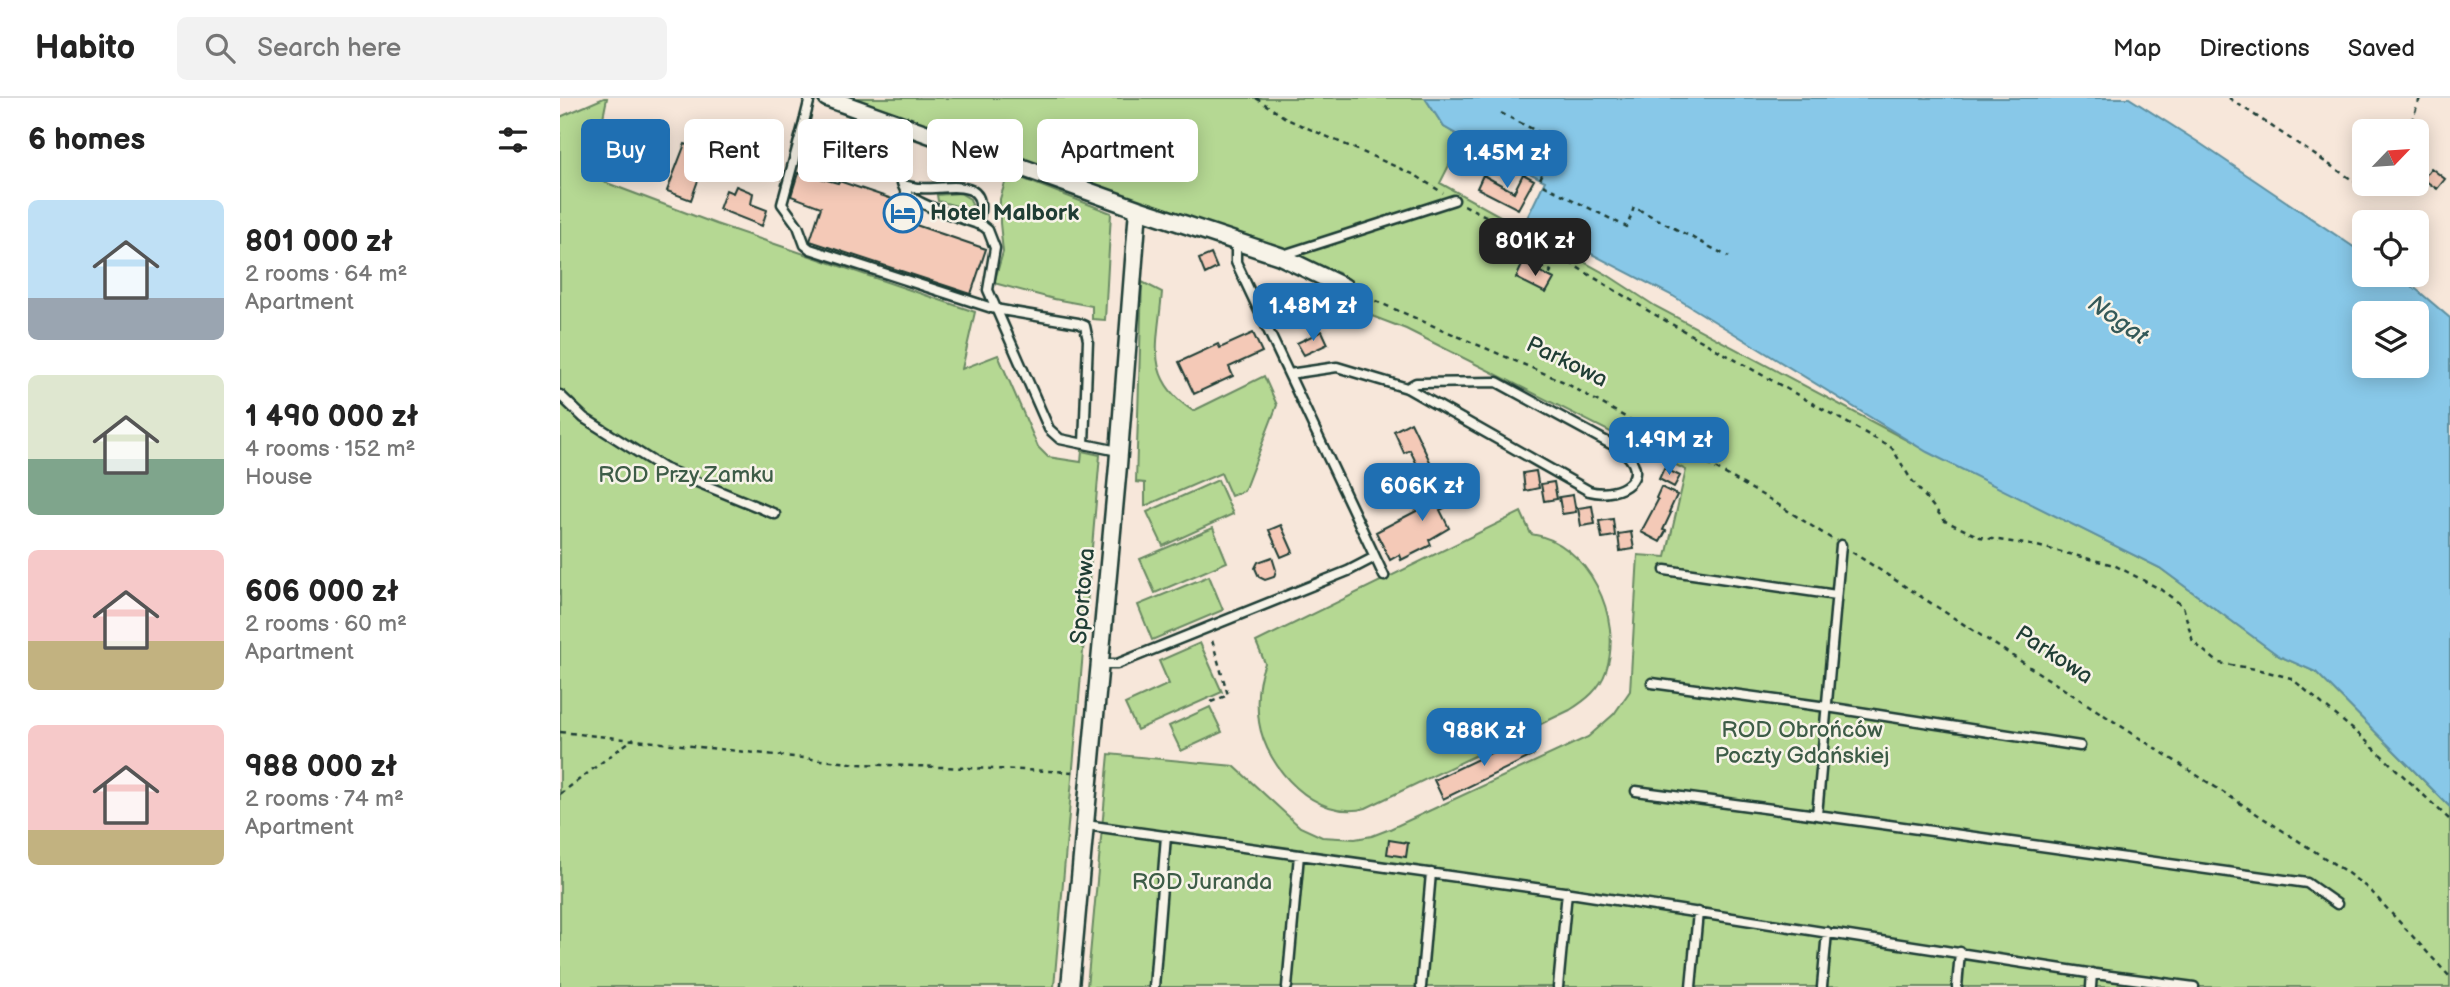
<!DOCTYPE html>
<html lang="en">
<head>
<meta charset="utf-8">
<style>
	:root { --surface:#fff; --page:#f2f2f2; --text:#222; --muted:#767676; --line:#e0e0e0; --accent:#1f6fb2 }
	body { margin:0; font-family:"Balsamiq Sans",sans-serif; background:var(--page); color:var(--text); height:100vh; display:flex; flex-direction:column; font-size:26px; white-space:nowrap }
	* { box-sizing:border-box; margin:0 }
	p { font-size:23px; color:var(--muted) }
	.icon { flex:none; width:38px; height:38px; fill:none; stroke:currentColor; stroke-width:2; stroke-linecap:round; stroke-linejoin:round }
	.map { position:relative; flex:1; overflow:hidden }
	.panel { display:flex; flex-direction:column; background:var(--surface); width:560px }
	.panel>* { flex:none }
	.guide { position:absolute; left:21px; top:21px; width:665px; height:63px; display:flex; gap:14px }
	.needle { width:46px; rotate:65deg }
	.tools { position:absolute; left:1792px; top:21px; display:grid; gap:14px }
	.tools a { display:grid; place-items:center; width:77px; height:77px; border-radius:10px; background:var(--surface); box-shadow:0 4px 18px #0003; font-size:35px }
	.price { position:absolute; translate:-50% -60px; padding:0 16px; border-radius:14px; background:var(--accent); color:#fff; font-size:23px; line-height:46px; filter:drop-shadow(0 2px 4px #0008) }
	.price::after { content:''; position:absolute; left:50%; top:42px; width:21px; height:16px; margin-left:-10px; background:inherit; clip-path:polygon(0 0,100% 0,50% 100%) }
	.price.selected { background:#222; color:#fff }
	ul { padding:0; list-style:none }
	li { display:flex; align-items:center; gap:21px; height:175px; padding:0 28px }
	li span { display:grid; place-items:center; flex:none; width:196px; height:140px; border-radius:10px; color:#555 }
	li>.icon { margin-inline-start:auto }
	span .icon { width:84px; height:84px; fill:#fffc; stroke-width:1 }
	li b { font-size:30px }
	h2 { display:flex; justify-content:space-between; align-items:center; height:84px; padding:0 28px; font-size:30px }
	.chip { padding:0 24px; border-radius:10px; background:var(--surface); box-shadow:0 4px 18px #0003; font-size:24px; line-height:63px }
	.chip.selected { background:var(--accent); color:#fff }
	header { display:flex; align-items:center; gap:42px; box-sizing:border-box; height:98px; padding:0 35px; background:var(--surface); border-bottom:2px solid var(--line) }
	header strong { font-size:33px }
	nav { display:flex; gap:38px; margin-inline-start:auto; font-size:24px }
	.search { width:490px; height:63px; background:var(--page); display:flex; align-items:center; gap:18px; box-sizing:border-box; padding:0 24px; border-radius:10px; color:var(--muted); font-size:26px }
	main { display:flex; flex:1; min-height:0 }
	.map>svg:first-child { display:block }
	.green { fill:#b5d893; stroke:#6a8a64; stroke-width:2 }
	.water { fill:#88c8e8; stroke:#5e90a0; stroke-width:2; fill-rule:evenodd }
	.building { fill:#f4c9b7; stroke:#1f3d34; stroke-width:2 }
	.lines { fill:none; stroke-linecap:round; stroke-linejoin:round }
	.service-casing { stroke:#1f3d34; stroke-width:13 }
	.minor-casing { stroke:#1f3d34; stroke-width:21 }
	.path { stroke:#1f3d34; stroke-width:2.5; stroke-dasharray:5 5; stroke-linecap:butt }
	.service { stroke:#f7f3e8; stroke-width:8 }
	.minor { stroke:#f7f3e8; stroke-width:16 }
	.labels { text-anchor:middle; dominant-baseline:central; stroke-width:5; stroke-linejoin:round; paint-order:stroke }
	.poi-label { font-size:23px; font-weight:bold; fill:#1f3d34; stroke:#f7f3e8; text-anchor:start }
	.street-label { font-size:23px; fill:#1f3d34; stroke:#f7f3e8 }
	.park-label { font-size:23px; fill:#3d5c47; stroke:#f7f3e8 }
	.water-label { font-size:24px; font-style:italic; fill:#345958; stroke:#f7f3e8 }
</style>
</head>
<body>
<header>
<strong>Habito</strong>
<div class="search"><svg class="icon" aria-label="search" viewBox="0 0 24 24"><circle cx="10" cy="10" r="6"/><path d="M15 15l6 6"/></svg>Search here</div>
<nav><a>Map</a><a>Directions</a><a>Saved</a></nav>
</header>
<main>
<section class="panel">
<h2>6 homes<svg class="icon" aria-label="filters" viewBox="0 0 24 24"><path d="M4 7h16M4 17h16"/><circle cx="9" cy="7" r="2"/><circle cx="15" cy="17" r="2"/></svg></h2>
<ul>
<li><span style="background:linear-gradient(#bfe0f5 70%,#9aa5b1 0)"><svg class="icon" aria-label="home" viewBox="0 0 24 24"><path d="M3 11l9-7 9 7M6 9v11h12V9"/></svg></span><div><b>801 000 zł</b><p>2 rooms · 64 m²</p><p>Apartment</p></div></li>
<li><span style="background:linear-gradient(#dfe7d0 60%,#7fa58c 0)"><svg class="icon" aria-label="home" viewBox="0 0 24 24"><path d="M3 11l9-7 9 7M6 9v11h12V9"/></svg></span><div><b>1 490 000 zł</b><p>4 rooms · 152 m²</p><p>House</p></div></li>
<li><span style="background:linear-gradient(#f6c9c9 65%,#c2b280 0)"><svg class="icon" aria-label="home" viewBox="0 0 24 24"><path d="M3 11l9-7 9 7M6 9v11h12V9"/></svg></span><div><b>606 000 zł</b><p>2 rooms · 60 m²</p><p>Apartment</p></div></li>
<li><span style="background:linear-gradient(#f6c9c9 75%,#c2b280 0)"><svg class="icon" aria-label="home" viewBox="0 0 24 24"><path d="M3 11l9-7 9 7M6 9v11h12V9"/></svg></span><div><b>988 000 zł</b><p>2 rooms · 74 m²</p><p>Apartment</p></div></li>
</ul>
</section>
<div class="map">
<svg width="1890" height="889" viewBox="0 0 1890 889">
	<rect width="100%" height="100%" fill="#f7e7da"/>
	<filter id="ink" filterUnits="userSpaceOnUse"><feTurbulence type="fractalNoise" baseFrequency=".0143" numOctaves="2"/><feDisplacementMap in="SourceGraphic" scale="14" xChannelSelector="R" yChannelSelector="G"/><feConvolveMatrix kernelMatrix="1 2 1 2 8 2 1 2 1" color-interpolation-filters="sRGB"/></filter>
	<g filter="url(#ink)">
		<path class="green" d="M44,0H47L31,79L156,126L415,214L402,271L438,257L478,349L488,359L521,364L522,353L540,357L494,889H0V19Z
			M267,0H865L884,29L903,40L880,85L1046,176L1095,208L1367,353L1600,470L1719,558L1756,574L1890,709V889H527L549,656L674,668L740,729L762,739L795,741L812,738L830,731L1028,639L1054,616L1070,593L1078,457L1106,459L1126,372L846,231L767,201L779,175L717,149L441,61Z
			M448,75L551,115L545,222L532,221V208L494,201L434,185L443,154L440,125V101Z
			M400,95L410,101L412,107L408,111L378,103L377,97Z
			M582,184L602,194C598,246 583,280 633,313L704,278L717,307L684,393L671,398L661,375L585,408V385L576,384Z
			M658,382L673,416L603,448L587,414Z
			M961,414L971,436C1028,444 1064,520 1046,573C1040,591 1026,602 1010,612L806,710C756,724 706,670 699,624C696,603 697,585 705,565L696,544Z
			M653,430L667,464L595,495L580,461Z
			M649,478L663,512L592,542L578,507Z
			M640,545L662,594L577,632L565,606L609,586L599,563Z
			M650,609L662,634L621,653L609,628Z"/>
		<path class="water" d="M865,0H1569L1638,44L1804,156V177H1835L1856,191L1890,220V709L1756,574L1719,558L1600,470L1367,354L1113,198L966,122L985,83L919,49L910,64L901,58L908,43L884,29ZM1804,215H1857V268H1804Z"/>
		<path class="building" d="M136,43L150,48L148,54L156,58L149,77L141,74L131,102L107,93L125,46L134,49Z
			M1871,70L1885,81L1877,91L1863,81Z
			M238,75L246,78L253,75L260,80L278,85L279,83L353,108L355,109L350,125L426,151L411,196L250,143L261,109L231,98Z
			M963,76L974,82L958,111L917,90L923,77L954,94Z
			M176,88L193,95L191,106L207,112L202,128L159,111L166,92L173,95Z
			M651,156L657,170L645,176L639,161Z
			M963,165L994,181L986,195L956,180Z
			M762,233L768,246L744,257L737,245Z
			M693,235L702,254L669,269L673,278L634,296L619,264L658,246L660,250Z
			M851,324L875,374L863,379L850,352L844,355L834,333Z
			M1104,370L1120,378L1114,389L1099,381Z
			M976,373L979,390L965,393L963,375Z
			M911,381L917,394L880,412L889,430L869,442L871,447L841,462L839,457L830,462L816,434L864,409L857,395L869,389L874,400Z
			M994,384L997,401L984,403L981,386Z
			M1101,389L1117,397L1109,414L1111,415L1103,432L1106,433L1100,444L1081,434L1098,402L1096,400Z
			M1013,397L1016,414L1002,416L999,399Z
			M1032,408L1035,426L1021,428L1018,410Z
			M1053,421L1055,438L1042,440L1039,423Z
			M721,427L733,454L721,459L709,432Z
			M1071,434L1074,451L1060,453L1058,436Z
			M712,459L716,472L714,479L705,482L699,479L695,470L698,464Z
			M966,638L974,657L883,701L874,682Z
			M829,742L848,745L846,759L827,756Z"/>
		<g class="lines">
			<defs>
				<path id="service" d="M250,0L243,28L256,40L280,44L341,64L348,29
					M243,28L222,106L238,128L245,147L250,151L435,211L518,225L525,228L528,242L524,346
					M341,64C340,75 340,86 347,95C357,108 406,121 423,128L428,132L435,150L428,192L489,331L500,341L558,353
					M343,87C348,88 354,90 359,90C387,92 433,76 417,126
					M676,145V164L824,478
					M723,157L894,102
					M729,276L777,269L847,290L1029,393C1060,401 1096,378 1060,351L937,284L856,285L847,290
					M0,297L24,320L103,370L215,416
					M1281,447L1257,717L1747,785L1777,806
					M1105,472L1276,497
					M540,566H557L788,473L815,459
					M1092,585L1267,609L1520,648
					M1076,693L1257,717
					M526,727L1004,794L1528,875L1634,889
					M594,889L606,738
					M727,889L739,757
					M861,889L871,775
					M998,889L1007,794
					M1131,889L1138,814
					M1262,889L1267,834
					M1397,889L1400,854
					M1531,889L1532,875"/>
				<path id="minor" d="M267,0L578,111L720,158L784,189
					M510,889L558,368L578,111"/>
			</defs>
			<use href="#service" class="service-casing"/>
			<use href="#minor" class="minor-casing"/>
			<path class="path" d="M696,0L727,21L855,77L883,95
				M1669,0L1806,91L1818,96L1824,95L1832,86
				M941,15L998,44L980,81
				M1848,33L1860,0
				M983,87L1067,129L1074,109L1169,159
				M904,107L971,141L1092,215L1332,350L1350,380L1385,423L1420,439L1477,448L1554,467L1600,491L1623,508L1633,544L1659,565L1696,571L1731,580L1802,639L1890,722
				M971,141L976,166L991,173L989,177
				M797,195L1002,283L1211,402L1272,441
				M1292,454L1785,773L1810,792L1890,879
				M651,604L668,597L651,539
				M0,634L299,666L516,674
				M0,696L74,640"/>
			<use href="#service" class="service"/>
			<use href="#minor" class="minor"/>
		</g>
	</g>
	<defs>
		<symbol id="hotel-ring" viewBox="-11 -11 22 22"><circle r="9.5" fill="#f7f3e8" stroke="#1f6fb2" stroke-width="1.5"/><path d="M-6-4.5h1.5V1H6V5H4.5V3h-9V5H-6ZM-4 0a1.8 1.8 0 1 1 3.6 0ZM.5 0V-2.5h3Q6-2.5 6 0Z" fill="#1f6fb2"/></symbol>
	</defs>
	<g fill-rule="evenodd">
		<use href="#hotel-ring" x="321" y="93" width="44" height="44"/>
	</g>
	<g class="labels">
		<g class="poi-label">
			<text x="370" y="115">Hotel Malbork</text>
		</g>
		<g class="street-label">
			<text transform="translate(1007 264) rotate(26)">Parkowa</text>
			<text transform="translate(523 498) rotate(-85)">Sportowa</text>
			<text transform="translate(1494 557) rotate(33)">Parkowa</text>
		</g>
		<g class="park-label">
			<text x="126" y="377">ROD Przy Zamku</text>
			<text x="1242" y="632">ROD Obrońców<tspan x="1242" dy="26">Poczty Gdańskiej</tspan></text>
			<text x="642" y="784">ROD Juranda</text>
		</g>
		<g class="water-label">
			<text transform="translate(1558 222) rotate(35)">Nogat</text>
		</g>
	</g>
</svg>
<div class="tools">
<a><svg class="needle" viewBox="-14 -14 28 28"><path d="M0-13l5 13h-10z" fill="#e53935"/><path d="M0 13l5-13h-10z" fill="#767676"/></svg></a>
<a><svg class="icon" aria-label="locate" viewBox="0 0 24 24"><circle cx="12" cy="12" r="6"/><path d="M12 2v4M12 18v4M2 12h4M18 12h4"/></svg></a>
<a><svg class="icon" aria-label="layers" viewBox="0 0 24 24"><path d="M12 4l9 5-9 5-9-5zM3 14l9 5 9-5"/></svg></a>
</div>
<b class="price" style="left:947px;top:92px">1.45M zł</b>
<b class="price selected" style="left:975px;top:180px">801K zł</b>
<b class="price" style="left:753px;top:245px">1.48M zł</b>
<b class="price" style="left:1109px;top:379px">1.49M zł</b>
<b class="price" style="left:862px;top:425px">606K zł</b>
<b class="price" style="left:924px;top:670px">988K zł</b>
<div class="guide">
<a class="chip selected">Buy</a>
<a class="chip">Rent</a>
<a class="chip">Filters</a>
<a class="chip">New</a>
<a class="chip">Apartment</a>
</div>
</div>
</main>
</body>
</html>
